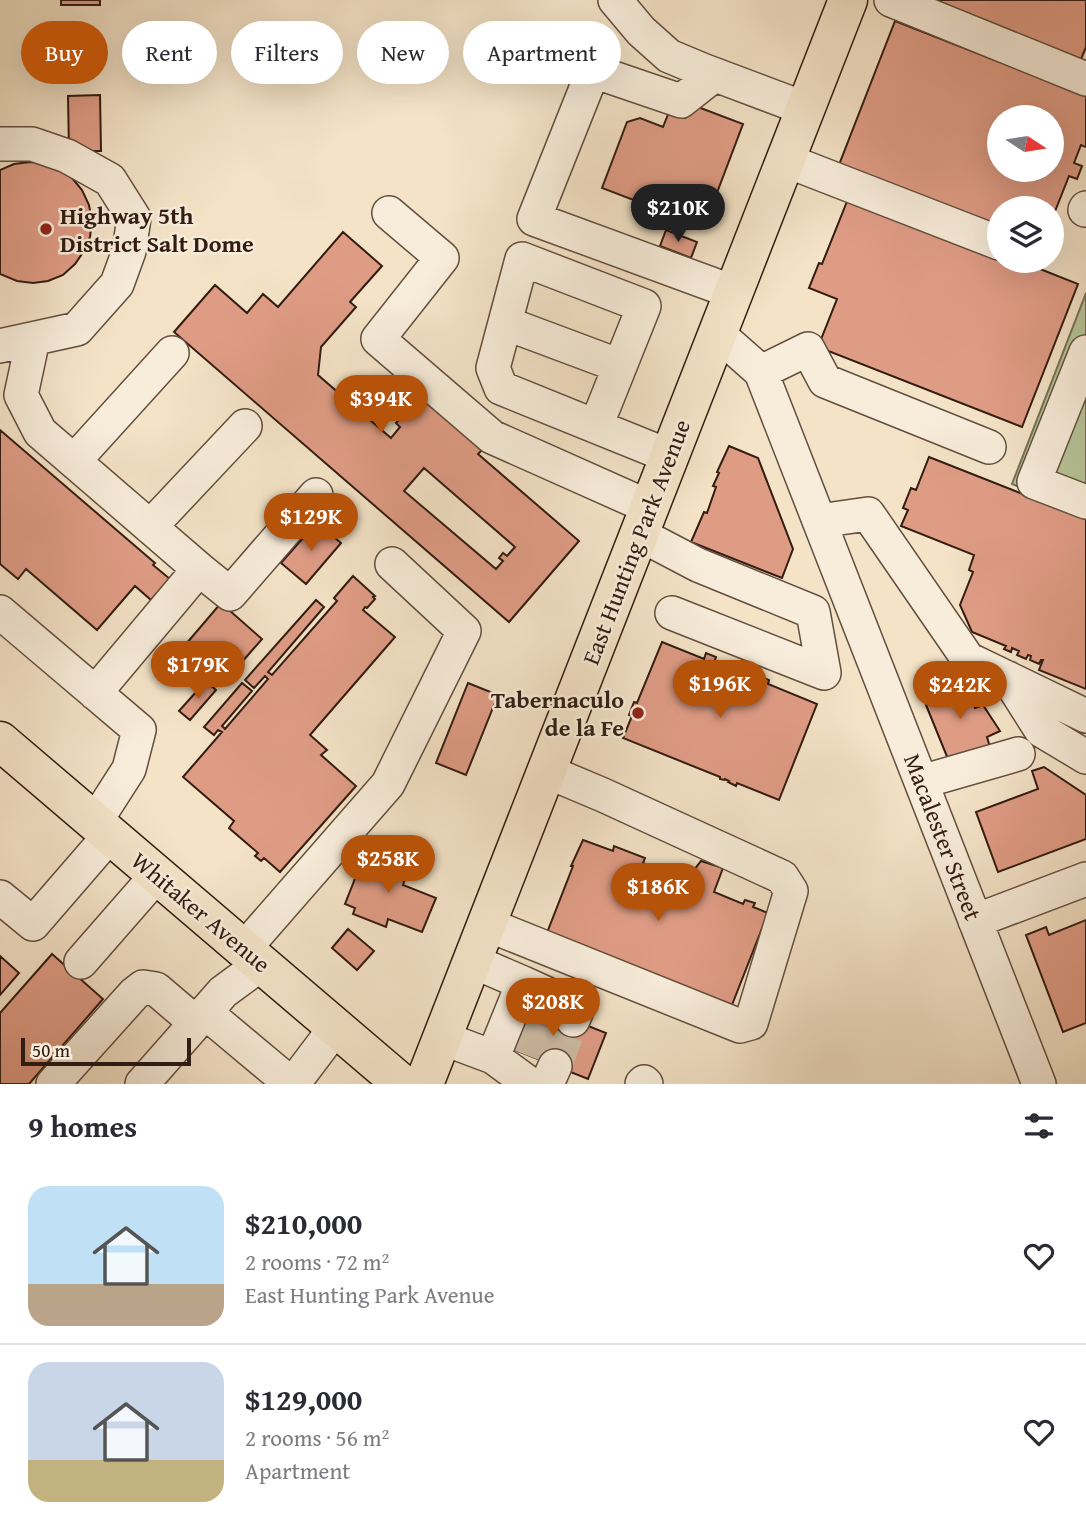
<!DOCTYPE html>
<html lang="en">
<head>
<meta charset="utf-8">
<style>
	:root { --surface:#fff; --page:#f7f7f7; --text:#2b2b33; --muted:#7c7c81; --line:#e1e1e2; --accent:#b45309 }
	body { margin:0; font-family:"Gentium Book Plus",serif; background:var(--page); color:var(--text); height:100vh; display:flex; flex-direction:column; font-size:26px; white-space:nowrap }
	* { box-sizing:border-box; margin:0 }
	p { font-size:23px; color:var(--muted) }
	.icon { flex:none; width:38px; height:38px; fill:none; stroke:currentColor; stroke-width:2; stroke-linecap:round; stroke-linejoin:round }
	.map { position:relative; height:1084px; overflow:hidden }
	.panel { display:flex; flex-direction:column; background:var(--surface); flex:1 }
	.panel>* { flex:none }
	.hud { position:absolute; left:21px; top:21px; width:700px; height:63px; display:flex; gap:14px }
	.needle { width:46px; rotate:102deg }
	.fabs { position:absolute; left:987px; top:105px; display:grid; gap:14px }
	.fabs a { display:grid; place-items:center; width:77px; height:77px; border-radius:50%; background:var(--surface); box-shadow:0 7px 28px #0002; font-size:35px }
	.scale { position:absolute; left:21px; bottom:18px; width:170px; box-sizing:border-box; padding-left:7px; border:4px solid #331c12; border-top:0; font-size:19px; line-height:24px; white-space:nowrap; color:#331c12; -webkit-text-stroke:5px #f8eddb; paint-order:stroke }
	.price { position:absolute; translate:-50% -60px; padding:0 16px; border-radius:24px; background:var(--accent); color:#fff; font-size:23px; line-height:46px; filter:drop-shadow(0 2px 4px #0008) }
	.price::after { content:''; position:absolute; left:50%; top:42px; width:21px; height:16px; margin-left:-10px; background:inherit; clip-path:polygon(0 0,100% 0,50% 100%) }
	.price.on { background:#222; color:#fff }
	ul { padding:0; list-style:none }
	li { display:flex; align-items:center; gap:21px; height:175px; padding:0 28px }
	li+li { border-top:2px solid var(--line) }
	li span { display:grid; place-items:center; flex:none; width:196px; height:140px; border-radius:21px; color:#555 }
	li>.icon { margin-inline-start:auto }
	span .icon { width:84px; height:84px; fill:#fffc; stroke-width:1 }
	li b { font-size:30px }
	h2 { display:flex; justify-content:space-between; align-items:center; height:84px; padding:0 28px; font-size:30px }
	.pill { padding:0 24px; border-radius:32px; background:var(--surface); box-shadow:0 7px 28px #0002; font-size:24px; line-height:63px }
	.pill.on { background:var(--accent); color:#fff }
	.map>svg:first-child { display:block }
	.green { fill:#b7c599; stroke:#757056; stroke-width:2 }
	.building { fill:#df9c85; stroke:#331c12; stroke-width:2; fill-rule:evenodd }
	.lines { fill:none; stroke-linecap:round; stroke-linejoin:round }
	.minor-tunnel { stroke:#cdbba3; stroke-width:33; stroke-dasharray:33 17; stroke-linecap:butt }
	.minor-casing { stroke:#634e3f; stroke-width:36 }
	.major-casing { stroke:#331c12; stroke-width:41 }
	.minor { stroke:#f8eddb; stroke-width:33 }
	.major { stroke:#f4e3c7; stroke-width:38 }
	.poi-dot { fill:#8f2418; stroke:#f8eddb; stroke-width:2.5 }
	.labels { text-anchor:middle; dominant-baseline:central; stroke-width:5; stroke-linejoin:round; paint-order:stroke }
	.poi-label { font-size:24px; font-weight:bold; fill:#331c12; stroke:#f8eddb; text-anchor:start }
	.street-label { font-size:24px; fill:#331c12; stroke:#f8eddb }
</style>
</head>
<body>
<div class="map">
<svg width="1086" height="1084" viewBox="0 0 1086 1084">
	<rect width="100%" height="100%" fill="#f4e3c7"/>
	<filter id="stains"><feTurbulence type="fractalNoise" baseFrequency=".00286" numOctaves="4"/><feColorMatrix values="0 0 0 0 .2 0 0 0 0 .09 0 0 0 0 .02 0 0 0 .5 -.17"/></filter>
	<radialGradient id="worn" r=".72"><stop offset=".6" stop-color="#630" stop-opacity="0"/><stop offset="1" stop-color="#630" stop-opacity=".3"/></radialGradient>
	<path class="green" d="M1086,293V514L1012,484Z"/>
	<path class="building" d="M61,0H100V5H61Z
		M920,0H1086V47L1079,64Z
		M895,21L1086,96V147L1081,145L1074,163L1082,166L1077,179L1069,176L1052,219V208H999V234L837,170ZM999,117H1052V170H999Z
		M100,95L101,151H69L68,96Z
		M690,104L743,124L704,227L602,188L627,122L640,118L663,127L669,112L685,118Z
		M30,162L45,163L60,169L72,178L82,190L89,205L92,221L90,237L84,251L75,264L63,275L48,281L33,283L17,281L0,274V170L14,164Z
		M850,194L999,253V261H1020L1078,284L1022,427L818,347L837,299L809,288L819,263L822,264Z
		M666,230L697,242L691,258L660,246Z
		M343,232L382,266L350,302L356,307L321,347L318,375L391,438L400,427L396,423L420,396L482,450L478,454L579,541L509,622L174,332L215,285L247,313L263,294L278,307ZM424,468L515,547L507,556L503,553L499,558L503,561L496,569L404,491Z
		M0,430L155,563L153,565L170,579L151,600L135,586L97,630L26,569L18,579L0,564Z
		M729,446L758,458L793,549L782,578L691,542L704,512L707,513L716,487L713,486L719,473L717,472Z
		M929,457L1086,519V689L1039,670L1043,660H1041L1039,664L1030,660L1031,656L1028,655L1026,659L1017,655L1019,651L1012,648L1011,652L1004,649L1006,646L972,632L960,605L973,572L969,570L974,555L901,526L908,510L903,508L911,488L916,490Z
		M317,522L341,543L306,584L281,563Z
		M353,576L375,596L373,597L375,599L367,608L365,607L363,610L395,637L310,735L327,750L321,755L356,786L280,872L264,858L261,861L255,856L258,853L229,828L234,821L183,777L222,732L218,730L214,735L204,727L242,683L252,691L222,726L225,729L268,679L265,676L254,688L245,680L316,600L324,607L268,672L272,675L337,601L334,598Z
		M221,603L262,639L221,686L218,684L216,686L213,683L214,681L180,651Z
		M662,642L704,659L706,653L716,657L714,663L724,667L726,663L769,680L768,684L817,704L779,800L737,783L736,786L728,782L729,781L725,779L724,780L720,779V777L623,738L632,716L629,715L634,702L637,703Z
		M963,678L975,708L983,705L1000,731L987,737L990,747L950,764L926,705L931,703L927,692Z
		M206,681L216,690L190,720L179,711Z
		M468,683L498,695L466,775L436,763Z
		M1044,767L1086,795V839L998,872L976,812L1038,789L1032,771Z
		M583,840L613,851L614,846L645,858L643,863L691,882L695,871L694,870L701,861L723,868L714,892L743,904L745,900L755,903L753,907L768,913L730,1010L545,938L573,866H571Z
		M368,852L405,867L403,874L406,876L403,885L436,898L422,932L388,919L386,927L353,914L355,908L345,904L364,856L366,857Z
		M1086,920V1023L1063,1032L1026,935L1046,927L1049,935Z
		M348,929L374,951L357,970L332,948Z
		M52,954L103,999L29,1084H0V1013Z
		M0,956L19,973L0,995Z
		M518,998L606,1033L588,1079L500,1044Z"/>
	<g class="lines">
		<path class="minor-tunnel" d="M526,1055L544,1008
			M555,1066L573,1020"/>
		<defs>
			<path id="minor" d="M615,0L641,31L669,56L705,71L806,109
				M891,0L1086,79
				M714,75L681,101L593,71L534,219L733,292
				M0,144H32L67,156L110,180L134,218L129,251L117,284L77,329L0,346
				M785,160L999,243
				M1085,210L1086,208
				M389,213L442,258L378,339L492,437L649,507
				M505,323L620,366
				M717,333L761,372L1039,1084
				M33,339L21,395L40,432L199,569L95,693
				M1086,352L1034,482L1086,502
				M761,372L808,349L825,381L989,447
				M596,426L644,306L522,259L493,368L501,388L669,456
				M74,461L172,353
				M819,521L868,514L968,659L1086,716
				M150,527L245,426
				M639,534L698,565L813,612L824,673L672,613
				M199,569L230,594L316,495
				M0,612L139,730L129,769L95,822
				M1008,678L1041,730L1086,757
				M921,782L1018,754
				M0,897L33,924L110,835
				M975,921L1086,879
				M486,924L740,1026L751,1023L791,891L782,877L603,795L546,771
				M244,949L388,784L464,631L392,564
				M81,962L157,875
				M523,983L578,1008L573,1020
				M205,1012L291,1084
				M442,1038L493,1057L523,983L472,961
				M493,1057L530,1084
				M53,1084L134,994L143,987L156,989L196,1023
				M142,1084L223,992L261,964
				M293,1084L336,1027
				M547,1084L555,1066
				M642,1084L644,1082L646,1084"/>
			<path id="major" d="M0,741L402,1084
				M424,1084L848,0"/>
		</defs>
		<use href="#minor" class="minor-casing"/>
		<use href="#major" class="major-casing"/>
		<use href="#minor" class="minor"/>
		<use href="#major" class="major"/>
	</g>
	<g class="poi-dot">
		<circle cx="46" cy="229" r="7"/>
		<circle cx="638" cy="713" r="7"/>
	</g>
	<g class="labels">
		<g class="poi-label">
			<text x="60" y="215">Highway 5th<tspan x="60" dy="28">District Salt Dome</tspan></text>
			<text x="624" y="699" text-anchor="end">Tabernaculo<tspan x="624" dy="28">de la Fe</tspan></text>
		</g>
		<g class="street-label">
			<text transform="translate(636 542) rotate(-69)">East Hunting Park Avenue</text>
			<text transform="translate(943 837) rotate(69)">Macalester Street</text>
			<text transform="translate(201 912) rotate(40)">Whitaker Avenue</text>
		</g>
	</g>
	<rect width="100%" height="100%" filter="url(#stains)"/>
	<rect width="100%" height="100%" fill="url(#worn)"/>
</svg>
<div class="fabs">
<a><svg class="needle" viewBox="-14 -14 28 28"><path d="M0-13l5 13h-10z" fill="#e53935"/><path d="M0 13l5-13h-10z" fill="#7c7c81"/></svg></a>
<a><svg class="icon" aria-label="layers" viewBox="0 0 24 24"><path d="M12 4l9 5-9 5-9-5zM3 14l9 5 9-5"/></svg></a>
</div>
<div class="scale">50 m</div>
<b class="price on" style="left:678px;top:244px">$210K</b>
<b class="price" style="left:381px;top:435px">$394K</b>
<b class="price" style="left:311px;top:553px">$129K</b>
<b class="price" style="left:198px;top:701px">$179K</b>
<b class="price" style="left:720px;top:720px">$196K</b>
<b class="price" style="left:960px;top:721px">$242K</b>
<b class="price" style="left:388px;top:895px">$258K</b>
<b class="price" style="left:658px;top:923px">$186K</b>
<b class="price" style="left:553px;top:1038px">$208K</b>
<div class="hud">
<a class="pill on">Buy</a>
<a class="pill">Rent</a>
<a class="pill">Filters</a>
<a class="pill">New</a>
<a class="pill">Apartment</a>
</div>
</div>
<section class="panel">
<h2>9 homes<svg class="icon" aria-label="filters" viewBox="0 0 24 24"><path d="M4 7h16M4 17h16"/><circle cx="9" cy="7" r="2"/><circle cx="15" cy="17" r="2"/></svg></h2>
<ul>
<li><span style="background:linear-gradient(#bfe0f5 70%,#b9a48a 0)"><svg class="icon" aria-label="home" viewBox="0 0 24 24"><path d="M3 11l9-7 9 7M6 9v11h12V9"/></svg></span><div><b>$210,000</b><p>2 rooms · 72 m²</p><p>East Hunting Park Avenue</p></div><svg class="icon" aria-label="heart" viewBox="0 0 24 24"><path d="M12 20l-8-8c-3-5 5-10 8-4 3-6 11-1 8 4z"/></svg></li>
<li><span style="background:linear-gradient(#c9d6e8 70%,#c2b280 0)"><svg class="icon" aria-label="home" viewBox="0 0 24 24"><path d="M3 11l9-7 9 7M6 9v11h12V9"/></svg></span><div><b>$129,000</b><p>2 rooms · 56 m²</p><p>Apartment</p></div><svg class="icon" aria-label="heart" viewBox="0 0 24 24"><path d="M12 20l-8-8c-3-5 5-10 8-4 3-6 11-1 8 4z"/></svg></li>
</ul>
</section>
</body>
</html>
